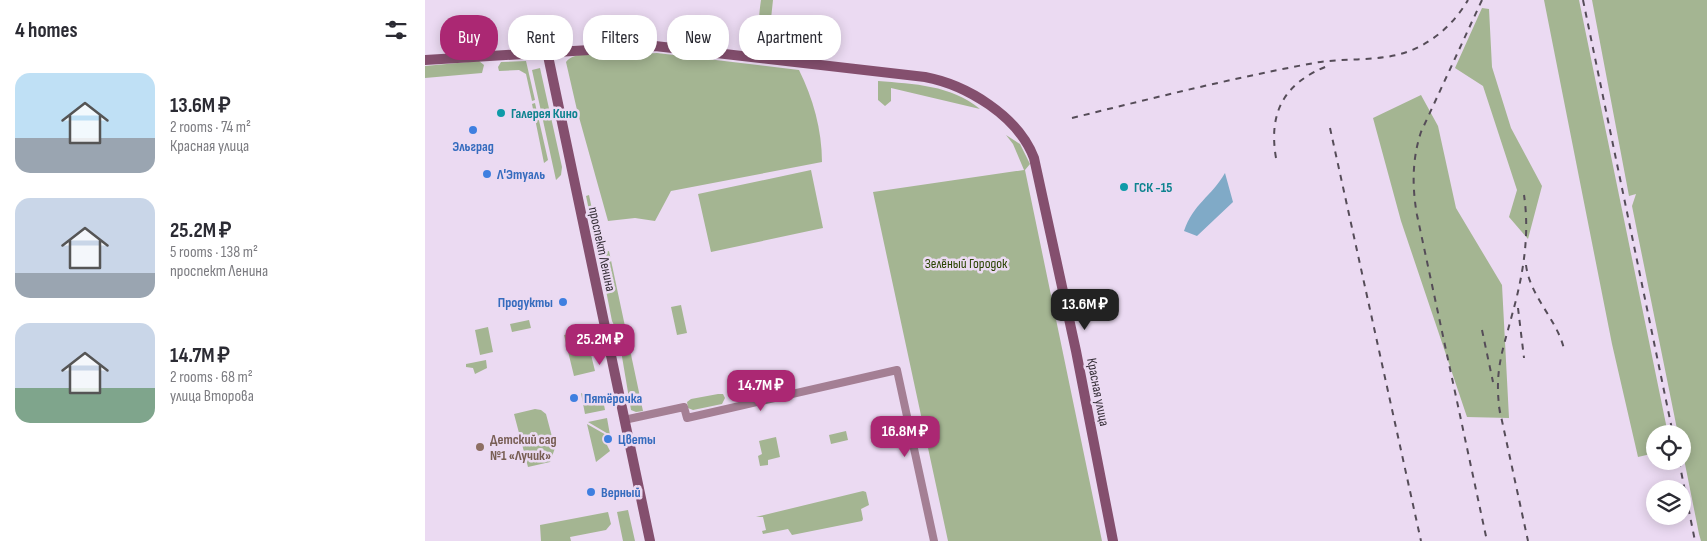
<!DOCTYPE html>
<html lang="en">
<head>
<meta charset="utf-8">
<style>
	:root { --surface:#fff; --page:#f2f2f3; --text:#2b2b33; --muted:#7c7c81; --accent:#ab2873 }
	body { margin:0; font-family:"Sofia Sans Condensed",sans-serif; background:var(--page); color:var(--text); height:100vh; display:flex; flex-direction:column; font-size:19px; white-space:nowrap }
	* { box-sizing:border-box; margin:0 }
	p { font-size:16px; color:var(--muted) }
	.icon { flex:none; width:28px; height:28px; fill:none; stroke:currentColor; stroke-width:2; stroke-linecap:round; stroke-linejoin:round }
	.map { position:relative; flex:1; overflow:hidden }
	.details { display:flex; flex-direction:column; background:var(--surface); width:425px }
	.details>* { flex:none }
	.hud { position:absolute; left:15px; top:15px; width:475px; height:45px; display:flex; gap:10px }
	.buttons { position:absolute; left:1221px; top:425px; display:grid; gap:10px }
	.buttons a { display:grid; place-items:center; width:45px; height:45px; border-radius:50%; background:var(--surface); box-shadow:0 2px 12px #0003; font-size:25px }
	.price { position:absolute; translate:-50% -42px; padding:0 11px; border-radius:10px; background:var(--accent); color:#fff; font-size:16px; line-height:32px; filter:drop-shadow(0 1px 2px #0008) }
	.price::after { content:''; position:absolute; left:50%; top:30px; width:15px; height:11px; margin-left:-8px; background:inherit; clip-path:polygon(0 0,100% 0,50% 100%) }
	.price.active { background:#222; color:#fff }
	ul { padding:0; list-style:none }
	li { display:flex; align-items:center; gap:15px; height:125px; padding:0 15px }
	li span { display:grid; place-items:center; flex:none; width:140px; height:100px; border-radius:15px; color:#555 }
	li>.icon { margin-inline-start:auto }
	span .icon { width:60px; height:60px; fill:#fffc; stroke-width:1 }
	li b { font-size:21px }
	h2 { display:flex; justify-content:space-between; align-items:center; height:60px; padding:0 15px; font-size:21px }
	.tag { padding:0 18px; border-radius:20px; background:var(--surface); box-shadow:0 2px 12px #0003; font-size:18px; line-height:45px }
	.tag.active { background:var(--accent); color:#fff }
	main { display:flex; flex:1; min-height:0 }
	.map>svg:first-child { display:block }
	.green { fill:#a4b592 }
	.water { fill:#80aac7 }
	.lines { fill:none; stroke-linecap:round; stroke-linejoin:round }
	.minor { stroke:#a47f94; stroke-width:8 }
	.secondary { stroke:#844f6e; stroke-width:10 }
	.rail { stroke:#554c58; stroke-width:2; stroke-dasharray:6 6; stroke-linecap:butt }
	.culture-dot { fill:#0f9aa8; stroke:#ebdaf2; stroke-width:2 }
	.shop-dot { fill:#3f7fe0; stroke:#ebdaf2; stroke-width:2 }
	.education-dot { fill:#8d6e63; stroke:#ebdaf2; stroke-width:2 }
	.labels { text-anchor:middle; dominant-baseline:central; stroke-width:5; stroke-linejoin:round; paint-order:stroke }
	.culture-label { font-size:14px; font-weight:bold; fill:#0d838f; stroke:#ebdaf2; text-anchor:start }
	.shop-label { font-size:14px; font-weight:bold; fill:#366cbe; stroke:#ebdaf2; text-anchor:start }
	.street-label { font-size:14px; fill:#362f38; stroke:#ebdaf2 }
	.park-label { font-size:14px; fill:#2a4301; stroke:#ebdaf2 }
	.education-label { font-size:14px; font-weight:bold; fill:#785e54; stroke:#ebdaf2; text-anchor:start }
</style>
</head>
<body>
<main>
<section class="details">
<h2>4 homes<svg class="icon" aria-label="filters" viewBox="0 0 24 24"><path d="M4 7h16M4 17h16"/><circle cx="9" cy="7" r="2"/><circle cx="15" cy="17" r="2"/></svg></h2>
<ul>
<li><span style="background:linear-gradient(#bfe0f5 65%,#9aa5b1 0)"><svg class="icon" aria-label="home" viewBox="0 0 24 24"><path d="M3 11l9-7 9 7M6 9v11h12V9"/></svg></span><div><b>13.6M ₽</b><p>2 rooms · 74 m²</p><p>Красная улица</p></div></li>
<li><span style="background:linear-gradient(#c9d6e8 75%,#9aa5b1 0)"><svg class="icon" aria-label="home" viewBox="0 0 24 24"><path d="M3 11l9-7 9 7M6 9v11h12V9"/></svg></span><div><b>25.2M ₽</b><p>5 rooms · 138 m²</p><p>проспект Ленина</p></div></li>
<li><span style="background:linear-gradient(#c9d6e8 65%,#7fa58c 0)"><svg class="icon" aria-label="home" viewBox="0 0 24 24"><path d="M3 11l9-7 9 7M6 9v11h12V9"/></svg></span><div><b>14.7M ₽</b><p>2 rooms · 68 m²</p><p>улица Второва</p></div></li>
</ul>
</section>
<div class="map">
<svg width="1282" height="541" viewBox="0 0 1282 541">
	<rect width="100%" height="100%" fill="#ebdaf2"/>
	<path class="green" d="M336,0H348L345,28L349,47H345C332,28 333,22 336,0Z
		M1119,0H1154L1243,434H1230V453L1213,457L1187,344Z
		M1167,0H1282V541H1276L1274,534L1258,454V434H1253L1207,206L1211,194L1204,196Z
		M1057,8L1064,9L1067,67L1086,128L1117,186L1103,239L1084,217L1092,190L1058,86L1030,68Z
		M232,53L374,70C388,98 397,130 397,162L246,191L230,221L210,218L183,221L152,110L141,62C147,53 170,52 180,56Z
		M54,61L59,65L57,73L0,78V66Z
		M101,61L110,100L107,101L101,74L94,70L74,71L73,67L76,62Z
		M115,68L137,167L136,175L131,180L107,70Z
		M453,81C489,84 526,85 555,109L466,88V101L460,106L453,100Z
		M996,95L1013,126L1031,208L1077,285L1084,418L1042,417L976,221L948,118Z
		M110,103L123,160L119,163L107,104Z
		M581,135L595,144L605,164L600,170L677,541H523L448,192L599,170L588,144Z
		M386,170L398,228L286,252L273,194Z
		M164,195L171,228L183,243H175L170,238L161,196Z
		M184,251L218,411L211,412L206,410L193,333L187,321L175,260L177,253Z
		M256,305L262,333L252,335L246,307Z
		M104,320L106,328L87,332L85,324Z
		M63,327L68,352L55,355L50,330Z
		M160,330L170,371L149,376L139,335Z
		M61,360L62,368L50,374L48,368L41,367V364Z
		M156,393L179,405L180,410L160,414Z
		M293,394H298L300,398L297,404L268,410L263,408L262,402L266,399Z
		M110,409L116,410L121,414L130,448L125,462L103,467L89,414Z
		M182,418L185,435L163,422Z
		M162,424L183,436L178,437L185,451L171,462Z
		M421,431L423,440L406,444L404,435Z
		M351,437L355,457L343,460V465L335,466L333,456L337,454L334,441Z
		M438,491L441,492L444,505L436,509L438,519L437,521L367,535L363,529L338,534L337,531L341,530L338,517H331Z
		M203,510L210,541H198L192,512Z
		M183,512L186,524L181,530L145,537L146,541H116L115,525Z"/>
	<path class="water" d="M800,173L808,202L772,236L759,231C768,204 786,197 800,173Z"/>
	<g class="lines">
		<path class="minor" d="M199,420L259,407L262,418L472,370L509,541"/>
		<path class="secondary" d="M122,51L225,541
			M0,60L230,46L500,77C542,85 593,116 609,158L651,351L688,541"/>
		<path class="rail" d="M1057,0L996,132C987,159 987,187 992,215L1062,541
			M1158,0L1248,434
			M647,118C728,98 808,78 889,63C921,57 956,63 987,50C1011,40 1030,22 1043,0
			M905,128L996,541
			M851,158C843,111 860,82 905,65
			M1101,265C1105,297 1132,319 1139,349
			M1093,308L1099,358
			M1057,330L1068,382
			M1074,407L1103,541
			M1075,413C1069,372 1077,353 1087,315C1098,276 1105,235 1099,195
			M1254,461L1270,541"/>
	</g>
	<g class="culture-dot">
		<circle cx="76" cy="113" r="5"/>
		<circle cx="699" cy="187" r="5"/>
	</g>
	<g class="shop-dot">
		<circle cx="48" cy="130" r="5"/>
		<circle cx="62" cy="174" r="5"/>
		<circle cx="138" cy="302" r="5"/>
		<circle cx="149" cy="398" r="5"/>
		<circle cx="183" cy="439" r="5"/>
		<circle cx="166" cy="492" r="5"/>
	</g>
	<circle class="education-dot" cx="55" cy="447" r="5"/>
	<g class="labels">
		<g class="culture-label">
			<text x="86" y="113">Галерея Кино</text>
			<text x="709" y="187">ГСК -15</text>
		</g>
		<g class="shop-label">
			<text x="48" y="146" text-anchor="middle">Эльград</text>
			<text x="72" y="174">Л'Этуаль</text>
			<text x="128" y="302" text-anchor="end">Продукты</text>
			<text x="159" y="398">Пятёрочка</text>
			<text x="193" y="439">Цветы</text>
			<text x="176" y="492">Верный</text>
		</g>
		<g class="street-label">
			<text transform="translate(177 249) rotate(78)">проспект Ленина</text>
			<text transform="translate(673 392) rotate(79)">Красная улица</text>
		</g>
		<g class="park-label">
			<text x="541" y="263">Зелёный Городок</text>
		</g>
		<g class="education-label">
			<text x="65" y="439">Детский сад<tspan x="65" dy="16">№1 «Лучик»</tspan></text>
		</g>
	</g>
</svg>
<div class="buttons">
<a><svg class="icon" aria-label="locate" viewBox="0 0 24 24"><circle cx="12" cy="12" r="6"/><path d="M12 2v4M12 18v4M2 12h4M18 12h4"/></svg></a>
<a><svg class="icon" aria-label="layers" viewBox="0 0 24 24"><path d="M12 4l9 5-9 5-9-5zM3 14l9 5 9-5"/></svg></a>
</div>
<b class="price active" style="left:660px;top:331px">13.6M ₽</b>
<b class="price" style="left:175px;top:366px">25.2M ₽</b>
<b class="price" style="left:336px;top:412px">14.7M ₽</b>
<b class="price" style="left:480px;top:458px">16.8M ₽</b>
<div class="hud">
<a class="tag active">Buy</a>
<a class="tag">Rent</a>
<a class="tag">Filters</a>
<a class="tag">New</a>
<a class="tag">Apartment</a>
</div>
</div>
</main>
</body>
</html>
